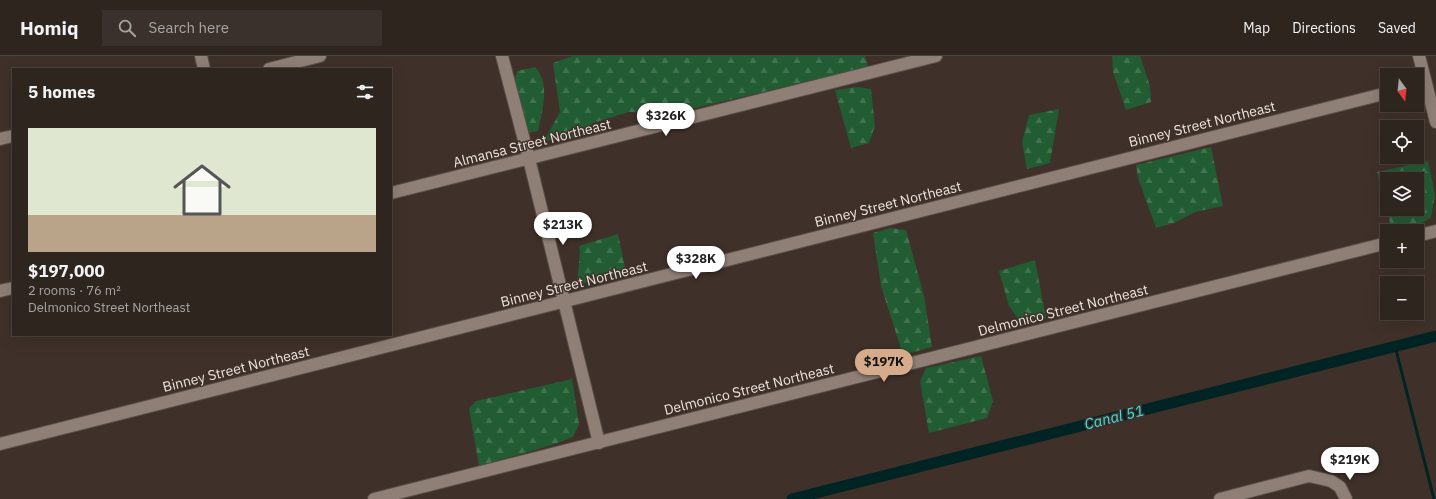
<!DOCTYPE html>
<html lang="en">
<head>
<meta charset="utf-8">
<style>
	:root { --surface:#2f251f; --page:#3b312c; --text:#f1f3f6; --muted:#a7a5a4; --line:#4a423d; --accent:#d6ab8b }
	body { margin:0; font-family:"IBM Plex Sans",sans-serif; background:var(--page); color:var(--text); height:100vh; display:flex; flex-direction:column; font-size:15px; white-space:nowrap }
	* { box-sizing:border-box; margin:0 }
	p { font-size:13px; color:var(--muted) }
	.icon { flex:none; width:22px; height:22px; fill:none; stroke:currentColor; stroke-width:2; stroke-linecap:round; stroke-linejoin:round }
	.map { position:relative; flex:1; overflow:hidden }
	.sheet { position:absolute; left:12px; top:12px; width:380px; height:268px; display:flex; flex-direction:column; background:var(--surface); border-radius:0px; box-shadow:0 4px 16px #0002,0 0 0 1px var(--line) }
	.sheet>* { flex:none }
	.needle { width:26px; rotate:165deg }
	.tools { position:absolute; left:1380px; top:12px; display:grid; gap:8px }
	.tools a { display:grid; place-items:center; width:44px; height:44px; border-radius:0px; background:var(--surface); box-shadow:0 4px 16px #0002,0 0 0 1px var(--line); font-size:20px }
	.price { position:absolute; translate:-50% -34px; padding:0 9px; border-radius:14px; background:#fff; color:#222; font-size:13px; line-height:26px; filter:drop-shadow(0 1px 2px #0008) }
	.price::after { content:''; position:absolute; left:50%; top:24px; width:12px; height:9px; margin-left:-6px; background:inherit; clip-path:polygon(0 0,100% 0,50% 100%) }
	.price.active { background:var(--accent); color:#111 }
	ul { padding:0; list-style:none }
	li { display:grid; align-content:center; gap:8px; height:212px; padding:0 16px }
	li+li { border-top:1px solid var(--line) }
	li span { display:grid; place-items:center; height:124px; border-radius:0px; color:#555 }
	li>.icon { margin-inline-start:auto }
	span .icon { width:72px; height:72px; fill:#fffc; stroke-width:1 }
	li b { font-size:17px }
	h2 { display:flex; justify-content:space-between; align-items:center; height:48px; padding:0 16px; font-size:17px }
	header { display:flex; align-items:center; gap:24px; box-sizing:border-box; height:56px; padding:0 20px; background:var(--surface); border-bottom:1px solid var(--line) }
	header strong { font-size:19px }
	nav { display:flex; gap:22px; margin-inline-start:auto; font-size:14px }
	.search { width:280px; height:36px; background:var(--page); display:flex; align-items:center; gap:10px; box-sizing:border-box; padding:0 14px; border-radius:0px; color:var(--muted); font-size:15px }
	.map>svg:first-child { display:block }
	.forest { fill:url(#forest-firs); fill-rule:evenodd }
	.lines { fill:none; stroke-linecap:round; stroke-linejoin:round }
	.stream { stroke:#002323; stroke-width:3 }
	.canal { stroke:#002323; stroke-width:11 }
	.minor-casing { stroke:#594e47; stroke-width:14 }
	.minor { stroke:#8f7f76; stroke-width:12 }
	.labels { text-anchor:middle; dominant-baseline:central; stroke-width:3; stroke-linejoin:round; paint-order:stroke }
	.street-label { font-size:14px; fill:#ece3de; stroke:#3f3129 }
	.water-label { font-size:15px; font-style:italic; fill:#3bdfe1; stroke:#3f3129 }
</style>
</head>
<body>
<header>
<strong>Homiq</strong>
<div class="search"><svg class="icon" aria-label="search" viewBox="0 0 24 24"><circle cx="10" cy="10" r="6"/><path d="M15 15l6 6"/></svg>Search here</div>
<nav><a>Map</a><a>Directions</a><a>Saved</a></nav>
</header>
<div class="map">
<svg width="1436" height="443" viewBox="0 0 1436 443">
	<defs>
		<pattern id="forest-firs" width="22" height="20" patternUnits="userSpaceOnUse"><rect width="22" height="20" fill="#215c33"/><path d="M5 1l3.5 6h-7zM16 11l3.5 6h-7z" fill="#417350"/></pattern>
	</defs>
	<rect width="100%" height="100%" fill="#3f3129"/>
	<path class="forest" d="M573,0H865L868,11L674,57L629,56L593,67L573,82L544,85L560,56L553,7Z
		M1112,0H1140L1150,30L1151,46L1126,54L1113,16Z
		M535,11C551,28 542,55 538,75L527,77L513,29L517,15Z
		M858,31L871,33L875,70L869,87L851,92L835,34Z
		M1059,53L1050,107L1027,113L1022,86L1029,59Z
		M1211,91L1223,150L1195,156L1174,167L1156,172L1138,122L1136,109Z
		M1428,105L1435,139L1431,161L1420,168L1392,175L1377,116ZM1387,123H1417V153H1387Z
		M890,172L906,174L924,240L932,291L903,299L881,230L873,177Z
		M618,178L626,216L577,229L580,196L579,190Z
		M1035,204L1046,262L1023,270L1009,250L999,215Z
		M981,300L993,345L987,362L929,377L920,325L926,312Z
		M572,323L579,368L573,381L552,389L479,410L469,352L476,345Z"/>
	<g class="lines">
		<path class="stream" d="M1395,290L1434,443"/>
		<path class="canal" d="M792,443L1436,280"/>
		<defs>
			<path id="minor" d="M201,0L204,13
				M502,0L529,103L599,387
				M1419,0L1436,66
				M269,13L320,0
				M0,83L13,80
				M391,137L936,0
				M1417,180L1436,175
				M0,235L13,232
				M0,388L1387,37
				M374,443L1387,187
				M1220,443L1309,420L1331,425L1340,431L1346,443"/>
		</defs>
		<use href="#minor" class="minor-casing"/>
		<use href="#minor" class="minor"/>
	</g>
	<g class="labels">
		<g class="street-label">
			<text transform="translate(1202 68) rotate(-14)">Binney Street Northeast</text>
			<text transform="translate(532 87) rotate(-14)">Almansa Street Northeast</text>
			<text transform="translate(888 148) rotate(-14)">Binney Street Northeast</text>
			<text transform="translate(574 228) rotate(-14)">Binney Street Northeast</text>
			<text transform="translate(1063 254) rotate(-14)">Delmonico Street Northeast</text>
			<text transform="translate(236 313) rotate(-14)">Binney Street Northeast</text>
			<text transform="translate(749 333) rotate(-14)">Delmonico Street Northeast</text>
		</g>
		<g class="water-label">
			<text transform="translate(1114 361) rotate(-14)">Canal 51</text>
		</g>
	</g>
</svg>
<div class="tools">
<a><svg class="needle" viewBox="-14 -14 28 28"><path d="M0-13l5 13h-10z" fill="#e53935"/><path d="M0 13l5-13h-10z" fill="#a7a5a4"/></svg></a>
<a><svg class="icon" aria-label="locate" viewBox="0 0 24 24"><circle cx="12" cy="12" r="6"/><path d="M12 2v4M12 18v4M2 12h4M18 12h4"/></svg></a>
<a><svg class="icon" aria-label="layers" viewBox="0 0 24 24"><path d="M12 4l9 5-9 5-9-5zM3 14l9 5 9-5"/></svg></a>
<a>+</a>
<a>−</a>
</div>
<b class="price" style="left:666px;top:81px">$326K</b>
<b class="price" style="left:563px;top:190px">$213K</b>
<b class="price" style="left:696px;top:224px">$328K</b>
<b class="price active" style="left:884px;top:327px">$197K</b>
<b class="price" style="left:1350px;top:425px">$219K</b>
<section class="sheet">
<h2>5 homes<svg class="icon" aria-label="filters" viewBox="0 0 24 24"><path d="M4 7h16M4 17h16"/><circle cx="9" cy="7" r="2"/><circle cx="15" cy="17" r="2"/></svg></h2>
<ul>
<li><span style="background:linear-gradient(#dfe7d0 70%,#b9a48a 0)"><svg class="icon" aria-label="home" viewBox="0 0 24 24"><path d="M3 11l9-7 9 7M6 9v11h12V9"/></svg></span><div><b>$197,000</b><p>2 rooms · 76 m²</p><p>Delmonico Street Northeast</p></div></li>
</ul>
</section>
</div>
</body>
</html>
